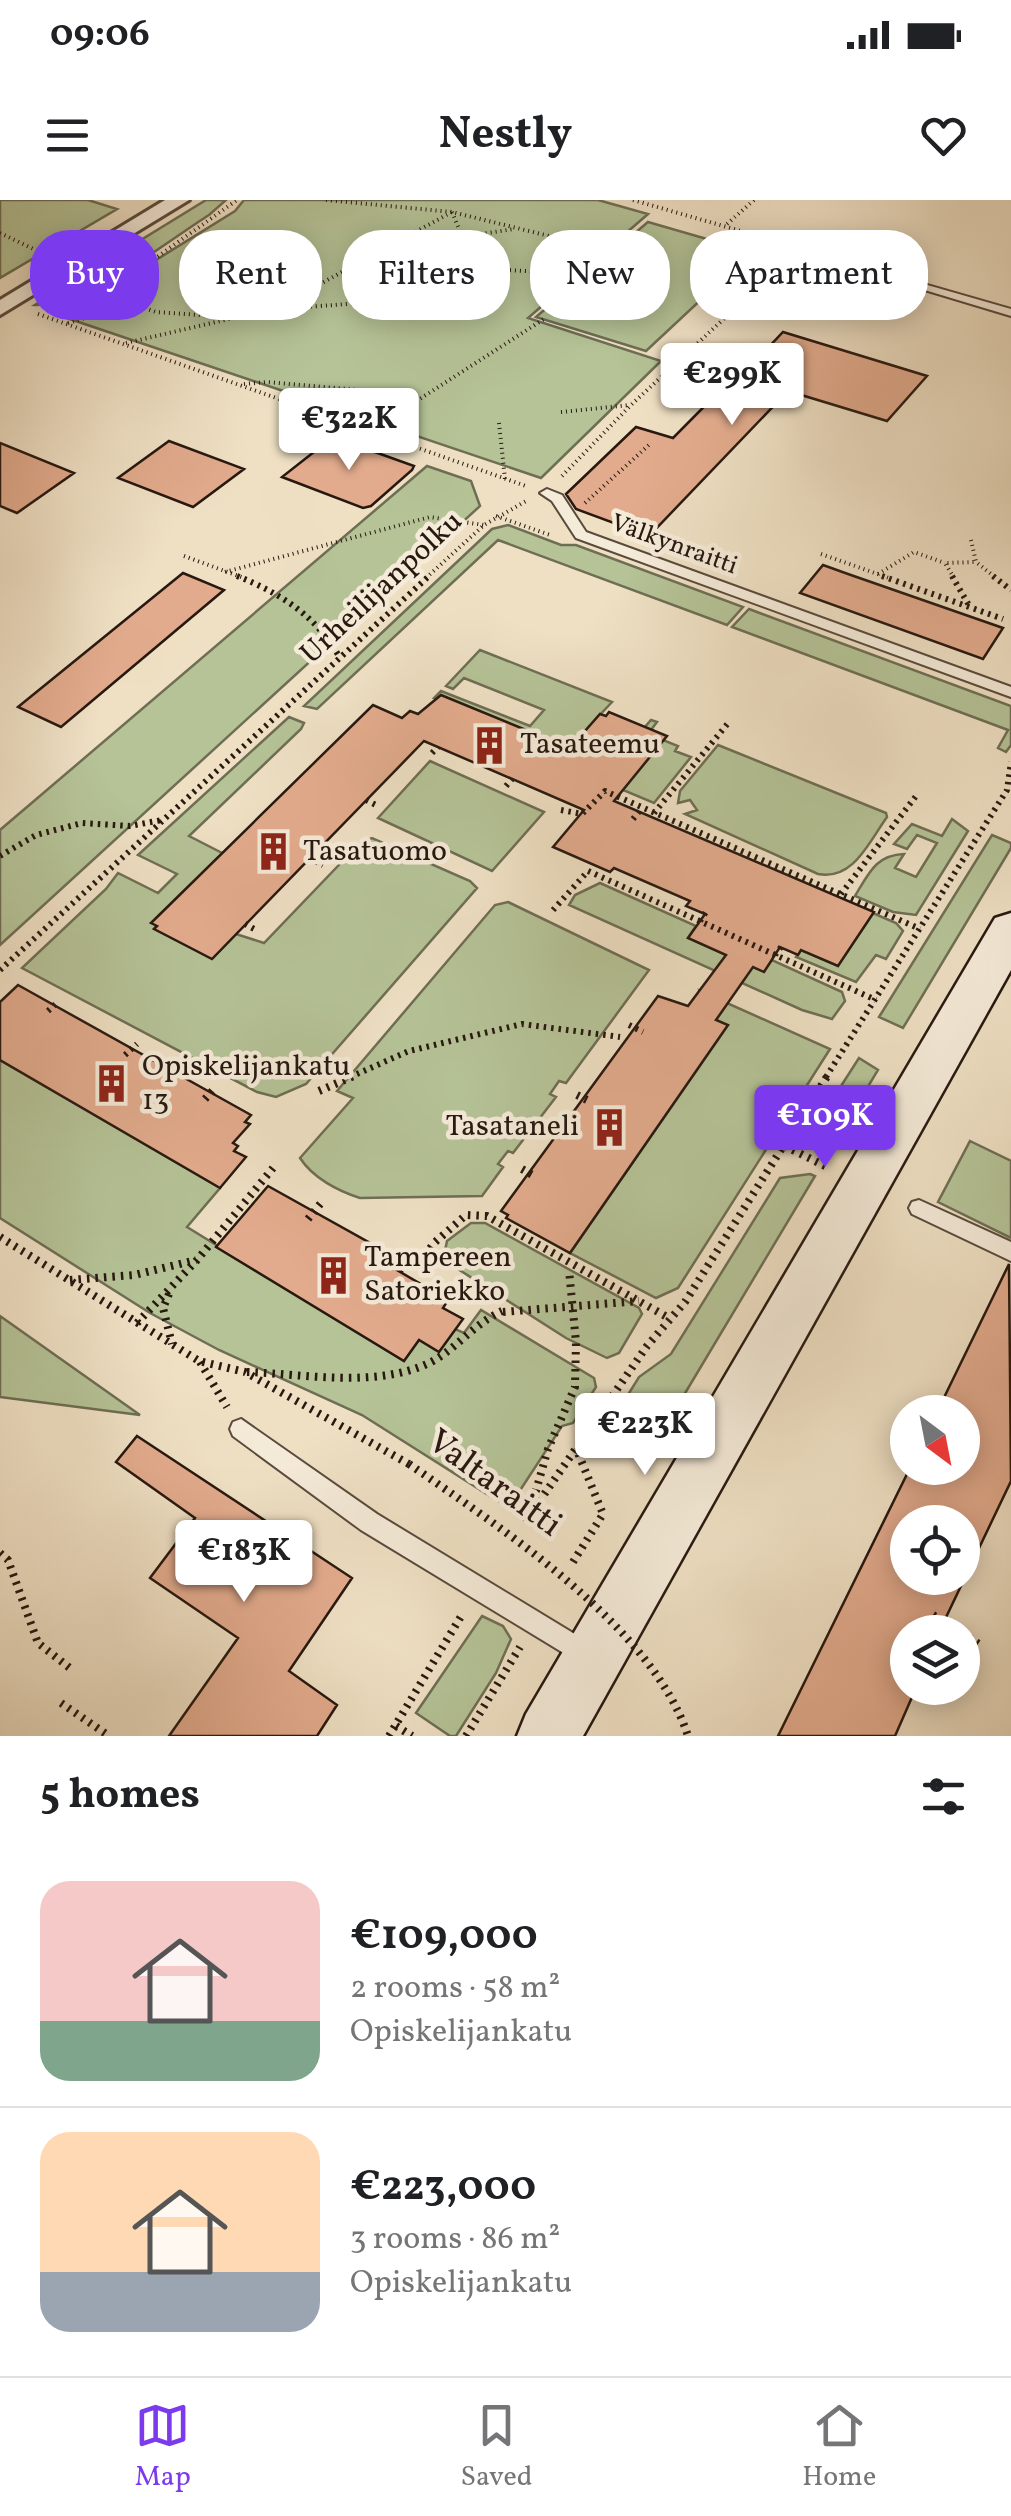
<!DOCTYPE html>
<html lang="en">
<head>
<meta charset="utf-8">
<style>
	:root { --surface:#fff; --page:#f6f6f6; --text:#202124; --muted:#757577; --line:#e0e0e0; --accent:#7c3aed }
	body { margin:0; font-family:Vollkorn,serif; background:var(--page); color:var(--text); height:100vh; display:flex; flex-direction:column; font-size:38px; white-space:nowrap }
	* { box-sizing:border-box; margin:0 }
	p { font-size:32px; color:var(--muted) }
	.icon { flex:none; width:55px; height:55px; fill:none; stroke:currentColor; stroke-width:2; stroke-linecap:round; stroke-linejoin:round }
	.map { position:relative; height:1536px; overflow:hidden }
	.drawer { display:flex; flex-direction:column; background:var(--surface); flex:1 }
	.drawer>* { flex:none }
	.hud { position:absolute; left:30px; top:30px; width:952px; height:90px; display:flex; gap:20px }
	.needle { width:65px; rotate:148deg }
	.tools { position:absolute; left:890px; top:1195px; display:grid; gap:20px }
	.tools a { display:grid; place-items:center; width:90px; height:90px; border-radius:50%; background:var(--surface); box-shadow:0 5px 25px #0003; font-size:50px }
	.price { position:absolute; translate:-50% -85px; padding:0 22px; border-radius:10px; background:#fff; color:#222; font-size:32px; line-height:65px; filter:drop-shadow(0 2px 5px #0008) }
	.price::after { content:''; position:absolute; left:50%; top:60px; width:30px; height:22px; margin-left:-15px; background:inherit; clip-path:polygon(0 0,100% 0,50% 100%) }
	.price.on { background:var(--accent); color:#fff }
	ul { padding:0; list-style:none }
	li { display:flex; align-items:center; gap:30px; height:250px; padding:0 40px }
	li+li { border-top:2px solid var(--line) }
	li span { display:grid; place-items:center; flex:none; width:280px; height:200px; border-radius:30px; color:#555 }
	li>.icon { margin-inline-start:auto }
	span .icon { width:120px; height:120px; fill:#fffc; stroke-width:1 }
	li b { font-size:42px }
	h2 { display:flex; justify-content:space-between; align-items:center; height:120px; padding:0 40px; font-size:42px }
	.pill { padding:0 35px; border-radius:40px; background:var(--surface); box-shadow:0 5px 25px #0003; font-size:35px; line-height:90px }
	.pill.on { background:var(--accent); color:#fff }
	.status { display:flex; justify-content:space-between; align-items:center; height:70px; padding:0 50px; background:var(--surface); direction:ltr }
	.status svg { height:28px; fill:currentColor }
	header { display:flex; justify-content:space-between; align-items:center; height:130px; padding:0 40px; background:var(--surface); font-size:45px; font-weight:700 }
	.tab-bar { display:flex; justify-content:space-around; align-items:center; height:140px; border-top:2px solid var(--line); background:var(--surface); font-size:28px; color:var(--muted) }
	.tab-bar a { display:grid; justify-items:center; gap:5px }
	.tab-bar .on { color:var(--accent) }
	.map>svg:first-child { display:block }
	.green { fill:#b5c397; stroke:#6e6e54; stroke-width:2.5 }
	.building { fill:#e2ab8d; stroke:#271810; stroke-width:2.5; fill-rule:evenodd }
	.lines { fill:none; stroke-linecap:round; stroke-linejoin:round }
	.lane-casing { stroke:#594a3d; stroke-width:4 }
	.street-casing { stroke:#594a3d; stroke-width:6 }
	.secondary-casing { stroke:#271810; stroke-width:5 }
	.path-far2 { stroke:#271810; stroke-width:4; stroke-dasharray:1 4; stroke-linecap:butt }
	.path-far1 { stroke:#271810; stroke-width:6; stroke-dasharray:2.5 5; stroke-linecap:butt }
	.path { stroke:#271810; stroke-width:8; stroke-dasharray:2.5 6; stroke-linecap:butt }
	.lane { fill:#f5ebd9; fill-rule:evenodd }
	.street { fill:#f5ebd9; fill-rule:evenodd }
	.secondary { fill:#f5ebd9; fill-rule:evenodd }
	.path-bridge { stroke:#271810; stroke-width:8; stroke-dasharray:2.5 6; stroke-linecap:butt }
	.labels { text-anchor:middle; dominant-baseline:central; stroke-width:9; stroke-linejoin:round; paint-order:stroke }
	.far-street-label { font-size:25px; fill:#271810; stroke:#f5ebd9 }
	.street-label { font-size:30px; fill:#271810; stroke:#f5ebd9 }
	.poi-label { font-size:30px; fill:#271810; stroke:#f5ebd9; text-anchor:start }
	.near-street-label { font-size:35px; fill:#271810; stroke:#f5ebd9 }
</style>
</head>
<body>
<div class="status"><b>09:06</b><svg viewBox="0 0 49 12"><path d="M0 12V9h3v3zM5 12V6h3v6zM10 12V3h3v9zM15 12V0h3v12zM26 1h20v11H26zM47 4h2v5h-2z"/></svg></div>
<header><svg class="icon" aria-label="menu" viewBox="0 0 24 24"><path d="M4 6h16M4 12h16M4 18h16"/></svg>Nestly<svg class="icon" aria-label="heart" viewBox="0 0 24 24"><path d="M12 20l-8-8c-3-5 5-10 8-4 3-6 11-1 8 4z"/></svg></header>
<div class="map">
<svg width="1011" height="1536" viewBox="0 0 1011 1536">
	<rect width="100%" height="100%" fill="#efe0c4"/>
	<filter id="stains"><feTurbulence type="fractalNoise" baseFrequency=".002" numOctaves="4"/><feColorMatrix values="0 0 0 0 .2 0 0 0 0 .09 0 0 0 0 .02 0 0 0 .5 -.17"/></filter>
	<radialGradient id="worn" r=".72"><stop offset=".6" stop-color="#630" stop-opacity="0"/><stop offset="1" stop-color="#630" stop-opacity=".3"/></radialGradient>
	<path class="green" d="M0,0H88L117,9L0,78Z
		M206,0H226L209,15C166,42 86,107 35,105Z
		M244,0H598L648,14L528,118L661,161L541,278L55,114L98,96L235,11Z
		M648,22L752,52L646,151L536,117Z
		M427,266L471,281L480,306L0,745V630Z
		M508,325L561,345H576L743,407L727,425L498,340L317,509L304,506L492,329Z
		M749,409L1011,506V545L1006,552L998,548L1008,530L732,427Z
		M480,450L612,502L595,520L587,562L434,498L441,491L530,526L544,510L464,478L453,489L446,486Z
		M289,517L304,523L301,529L189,636L228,656L155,728L236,734L264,743L360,643L372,638L470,681L477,688L306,884L276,897L257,892L22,768L106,689L118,673L158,693L177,674L138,655Z
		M651,520L657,522L648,534L678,546L675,551L691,557L654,603L623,590L630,580L577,605Z
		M718,545L886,613L887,617C869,642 853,681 818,674L685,614L697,610L690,600L678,603L680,591Z
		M430,561L544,612L492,671L378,618Z
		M952,619L968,631L916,715L893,712L855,696C869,673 876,655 904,654L895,668L916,677L937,643L917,635L907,649L894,644L912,624L942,636Z
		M992,635L1011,643V648L903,828L879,817Z
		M600,683L696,726L688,738L764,771L772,760L842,792L845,801L832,819L802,810L569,705L575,695Z
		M508,702L649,770L566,883L559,881L550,894L556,897L513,953L508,951L498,964L503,967L482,996L360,998C338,991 313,978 300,958L353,898L337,891L495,705Z
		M852,704L896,723L903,731L886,759L876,755L856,782L796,757L801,750L838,766L868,720Z
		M700,791L830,849L678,1088L656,1098L570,1053L727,826L716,820Z
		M859,858L878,870L828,953L807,939Z
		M0,860L220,988L187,1027L403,1160L419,1140L455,1129L464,1133L481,1110L594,1178L596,1187L573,1223L562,1226L519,1292L498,1301L362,1215L219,1150L150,1113L0,1018Z
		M970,941L1011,961V1038L938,1002Z
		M810,974L815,976L678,1205L662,1197L627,1256L599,1241L639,1177L671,1154L780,978Z
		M471,1023H485L639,1108L642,1114L619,1153L607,1158L566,1138L450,1064L445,1051L447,1041Z
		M0,1116L140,1215L0,1197Z
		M482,1416L503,1426L511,1439L496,1473L456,1536H450L416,1513Z"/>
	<path class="building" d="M783,132L927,176L887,221L788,191L649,336L576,309L566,294L636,227L673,238L761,149L765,151Z
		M333,237L414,266L412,270L371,306L363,308L282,277Z
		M169,241L244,269L193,307L118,278Z
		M0,243L74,273L17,313L0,306Z
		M823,365L848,374L1003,428L983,459L800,393Z
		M183,373L224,390L61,527L18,507Z
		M441,495L570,548L600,514L606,516L609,512L667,536L614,601L874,712L838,766L801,750L798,755L780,747L764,772L753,767L716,820L728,825L570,1053L506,1018L508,1015L501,1011L658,796L688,806L726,755L688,738L705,714L686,706L690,701L614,668L610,672L553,647L584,610L424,541L212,759L154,729L157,726L151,723L373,505L402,518L410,511L418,514Z
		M18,785L251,915L245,922L250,924L233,943L238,946L234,951L246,957L220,988L0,860V802Z
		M268,986L379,1048L373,1056L448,1100L443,1108L463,1119L439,1152L419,1140L404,1161L216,1047Z
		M1009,1064L1011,1281L939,1432H908V1488H916L895,1536H778L910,1268H962V1212H937ZM908,1322H962V1378H908Z
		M137,1236L352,1378L289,1471L337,1505L317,1536H169L238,1438L150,1378L195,1318L116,1262Z"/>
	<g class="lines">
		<defs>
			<path id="lane" d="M795,47L1011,109V116L795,51Z
				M547,289L562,295L586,332L1011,487V497L576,338L552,301L540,293Z
				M919,1000L1011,1042V1061L912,1014L909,1008L912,1002Z
				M241,1219L377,1314L596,1447L600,1455L596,1463L588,1467L580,1463L361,1330L233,1236L230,1229L233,1222Z"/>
			<path id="street" d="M165,0H189L0,115V100Z"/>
			<path id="secondary" d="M1011,713V770L583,1536H517L526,1514L995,718Z"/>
		</defs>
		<use href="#lane" class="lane-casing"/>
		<use href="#street" class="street-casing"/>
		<use href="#secondary" class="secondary-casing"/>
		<path class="path-far2" d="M326,0L452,12L614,52
			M633,0L779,42
			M452,12L475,68C429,102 333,106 276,108Z
			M727,24L754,0
			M0,33L44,54
			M461,37L514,29
			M475,68L542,72L580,41
			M55,108L150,62L237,0
			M38,114L526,286
			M68,123L133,104L156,112L228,117
			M126,143L276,108
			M244,184L267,182L381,192
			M561,212L630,205
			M499,223L505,279
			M370,231L544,119
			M562,276L631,205L784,63
			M585,303L650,244
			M496,316L550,335
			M971,340L976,362L996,378
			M821,354L889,378
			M184,356L244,378
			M225,372L430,317L484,325
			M878,374L914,352L945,363
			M426,378L484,325L528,300
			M954,378L945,363L976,362"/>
		<path class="path-far1" d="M237,376C282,394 316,416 340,458
			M882,376L1003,419
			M952,376L970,407
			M993,376L1011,390
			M432,553L438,547
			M506,586L512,579
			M366,600L376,605
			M561,610L582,614L605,591L920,729
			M654,613L729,522
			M633,619L642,608
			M0,656L36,635L82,623L130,626L162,620
			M309,658L323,665
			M841,694L916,596
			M553,710L588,671L876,800
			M700,721L708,709
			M245,724L258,731
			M775,755L784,743
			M0,770L429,376
			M48,811L59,801
			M629,825L643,832
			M125,855L137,844
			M350,877L409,851L522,824L620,837
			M826,877L1007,590L1011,562"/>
		<path class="path" d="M319,891L356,875
			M577,895L591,902
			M205,899L216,887
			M785,946L827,967
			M522,969L536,977
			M308,1019L321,1003
			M0,1037L199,1161L245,1172L409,1264
			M420,1062L434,1043L466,1015L487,1016L669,1118
			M399,1071L411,1057
			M70,1080L134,1075L196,1060
			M169,1094L163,1108L172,1144
			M503,1112L639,1101
			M137,1123L197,1060L273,968
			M200,1162L227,1207
			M247,1172C305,1174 379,1189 433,1161C458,1147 475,1123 502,1111
			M531,1308L548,1249L575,1187L576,1142L569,1070
			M525,1322L647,1146L685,1102L828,875
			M0,1353L8,1360L38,1443L71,1469
			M573,1362L603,1314L576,1248
			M933,1415L961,1432
			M962,1433L979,1444
			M61,1503L109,1536
			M396,1526L412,1536
			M389,1536L463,1413
			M466,1536L520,1447"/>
		<use href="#lane" class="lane"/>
		<use href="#street" class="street"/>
		<use href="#secondary" class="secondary"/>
		<path class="path-bridge" d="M409,1264C501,1328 653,1427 688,1536"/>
	</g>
	<defs>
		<symbol id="building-bare" viewBox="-9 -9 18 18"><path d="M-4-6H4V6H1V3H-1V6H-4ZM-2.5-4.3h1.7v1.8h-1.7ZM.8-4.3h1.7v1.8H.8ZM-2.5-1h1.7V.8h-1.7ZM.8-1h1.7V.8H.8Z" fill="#8f2418" stroke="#f5ebd9" stroke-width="2.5" paint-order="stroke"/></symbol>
	</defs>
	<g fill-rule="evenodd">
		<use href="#building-bare" x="462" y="518" width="55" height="55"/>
		<use href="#building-bare" x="246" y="624" width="55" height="55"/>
		<use href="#building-bare" x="84" y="856" width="55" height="55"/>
		<use href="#building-bare" x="582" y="900" width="55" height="55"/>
		<use href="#building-bare" x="306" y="1048" width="55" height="55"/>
	</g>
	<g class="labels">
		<g class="far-street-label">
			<text transform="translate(674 345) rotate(20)">Välkynraitti</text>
		</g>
		<g class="street-label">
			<text transform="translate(382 388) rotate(-43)">Urheilijanpolku</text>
		</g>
		<g class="poi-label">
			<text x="520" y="545">Tasateemu</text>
			<text x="303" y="652">Tasatuomo</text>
			<text x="142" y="867">Opiskelijankatu<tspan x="142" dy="34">13</tspan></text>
			<text x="579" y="927" text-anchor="end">Tasataneli</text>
			<text x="364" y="1058">Tampereen<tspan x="364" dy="34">Satoriekko</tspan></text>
		</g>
		<g class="near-street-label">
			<text transform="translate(494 1284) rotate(36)">Valtaraitti</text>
		</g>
	</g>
	<rect width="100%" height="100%" filter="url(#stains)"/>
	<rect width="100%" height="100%" fill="url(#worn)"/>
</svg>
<div class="tools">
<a><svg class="needle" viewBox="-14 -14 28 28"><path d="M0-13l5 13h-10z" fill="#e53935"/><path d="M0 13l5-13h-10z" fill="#757577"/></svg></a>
<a><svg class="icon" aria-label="locate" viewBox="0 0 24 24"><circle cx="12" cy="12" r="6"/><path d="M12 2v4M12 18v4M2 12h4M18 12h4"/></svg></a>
<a><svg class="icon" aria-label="layers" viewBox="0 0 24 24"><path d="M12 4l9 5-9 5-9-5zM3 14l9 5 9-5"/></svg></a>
</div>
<b class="price" style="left:732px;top:228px">€299K</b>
<b class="price" style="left:349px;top:273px">€322K</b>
<b class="price on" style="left:825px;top:970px">€109K</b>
<b class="price" style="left:645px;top:1278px">€223K</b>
<b class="price" style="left:244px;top:1405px">€183K</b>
<div class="hud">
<a class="pill on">Buy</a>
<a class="pill">Rent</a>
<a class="pill">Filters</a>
<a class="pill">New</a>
<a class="pill">Apartment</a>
</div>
</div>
<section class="drawer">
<h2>5 homes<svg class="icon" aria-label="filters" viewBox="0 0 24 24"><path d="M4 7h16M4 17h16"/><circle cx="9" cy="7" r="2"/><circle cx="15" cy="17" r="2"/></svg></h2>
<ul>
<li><span style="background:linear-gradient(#f6c9c9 70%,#7fa58c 0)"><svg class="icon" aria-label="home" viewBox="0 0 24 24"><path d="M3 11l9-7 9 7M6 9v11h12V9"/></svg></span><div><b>€109,000</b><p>2 rooms · 58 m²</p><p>Opiskelijankatu</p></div></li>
<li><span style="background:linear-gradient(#ffd9b3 70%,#9aa5b1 0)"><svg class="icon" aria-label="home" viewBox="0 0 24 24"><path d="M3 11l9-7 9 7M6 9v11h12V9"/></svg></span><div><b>€223,000</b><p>3 rooms · 86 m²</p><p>Opiskelijankatu</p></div></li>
</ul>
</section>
<nav class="tab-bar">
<a class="on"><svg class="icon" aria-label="map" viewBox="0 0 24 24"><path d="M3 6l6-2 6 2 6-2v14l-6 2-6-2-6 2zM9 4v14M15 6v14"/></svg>Map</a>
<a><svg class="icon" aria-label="saved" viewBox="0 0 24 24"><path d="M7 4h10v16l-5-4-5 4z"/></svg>Saved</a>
<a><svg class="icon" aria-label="home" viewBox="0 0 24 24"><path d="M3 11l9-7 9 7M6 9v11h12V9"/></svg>Home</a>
</nav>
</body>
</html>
